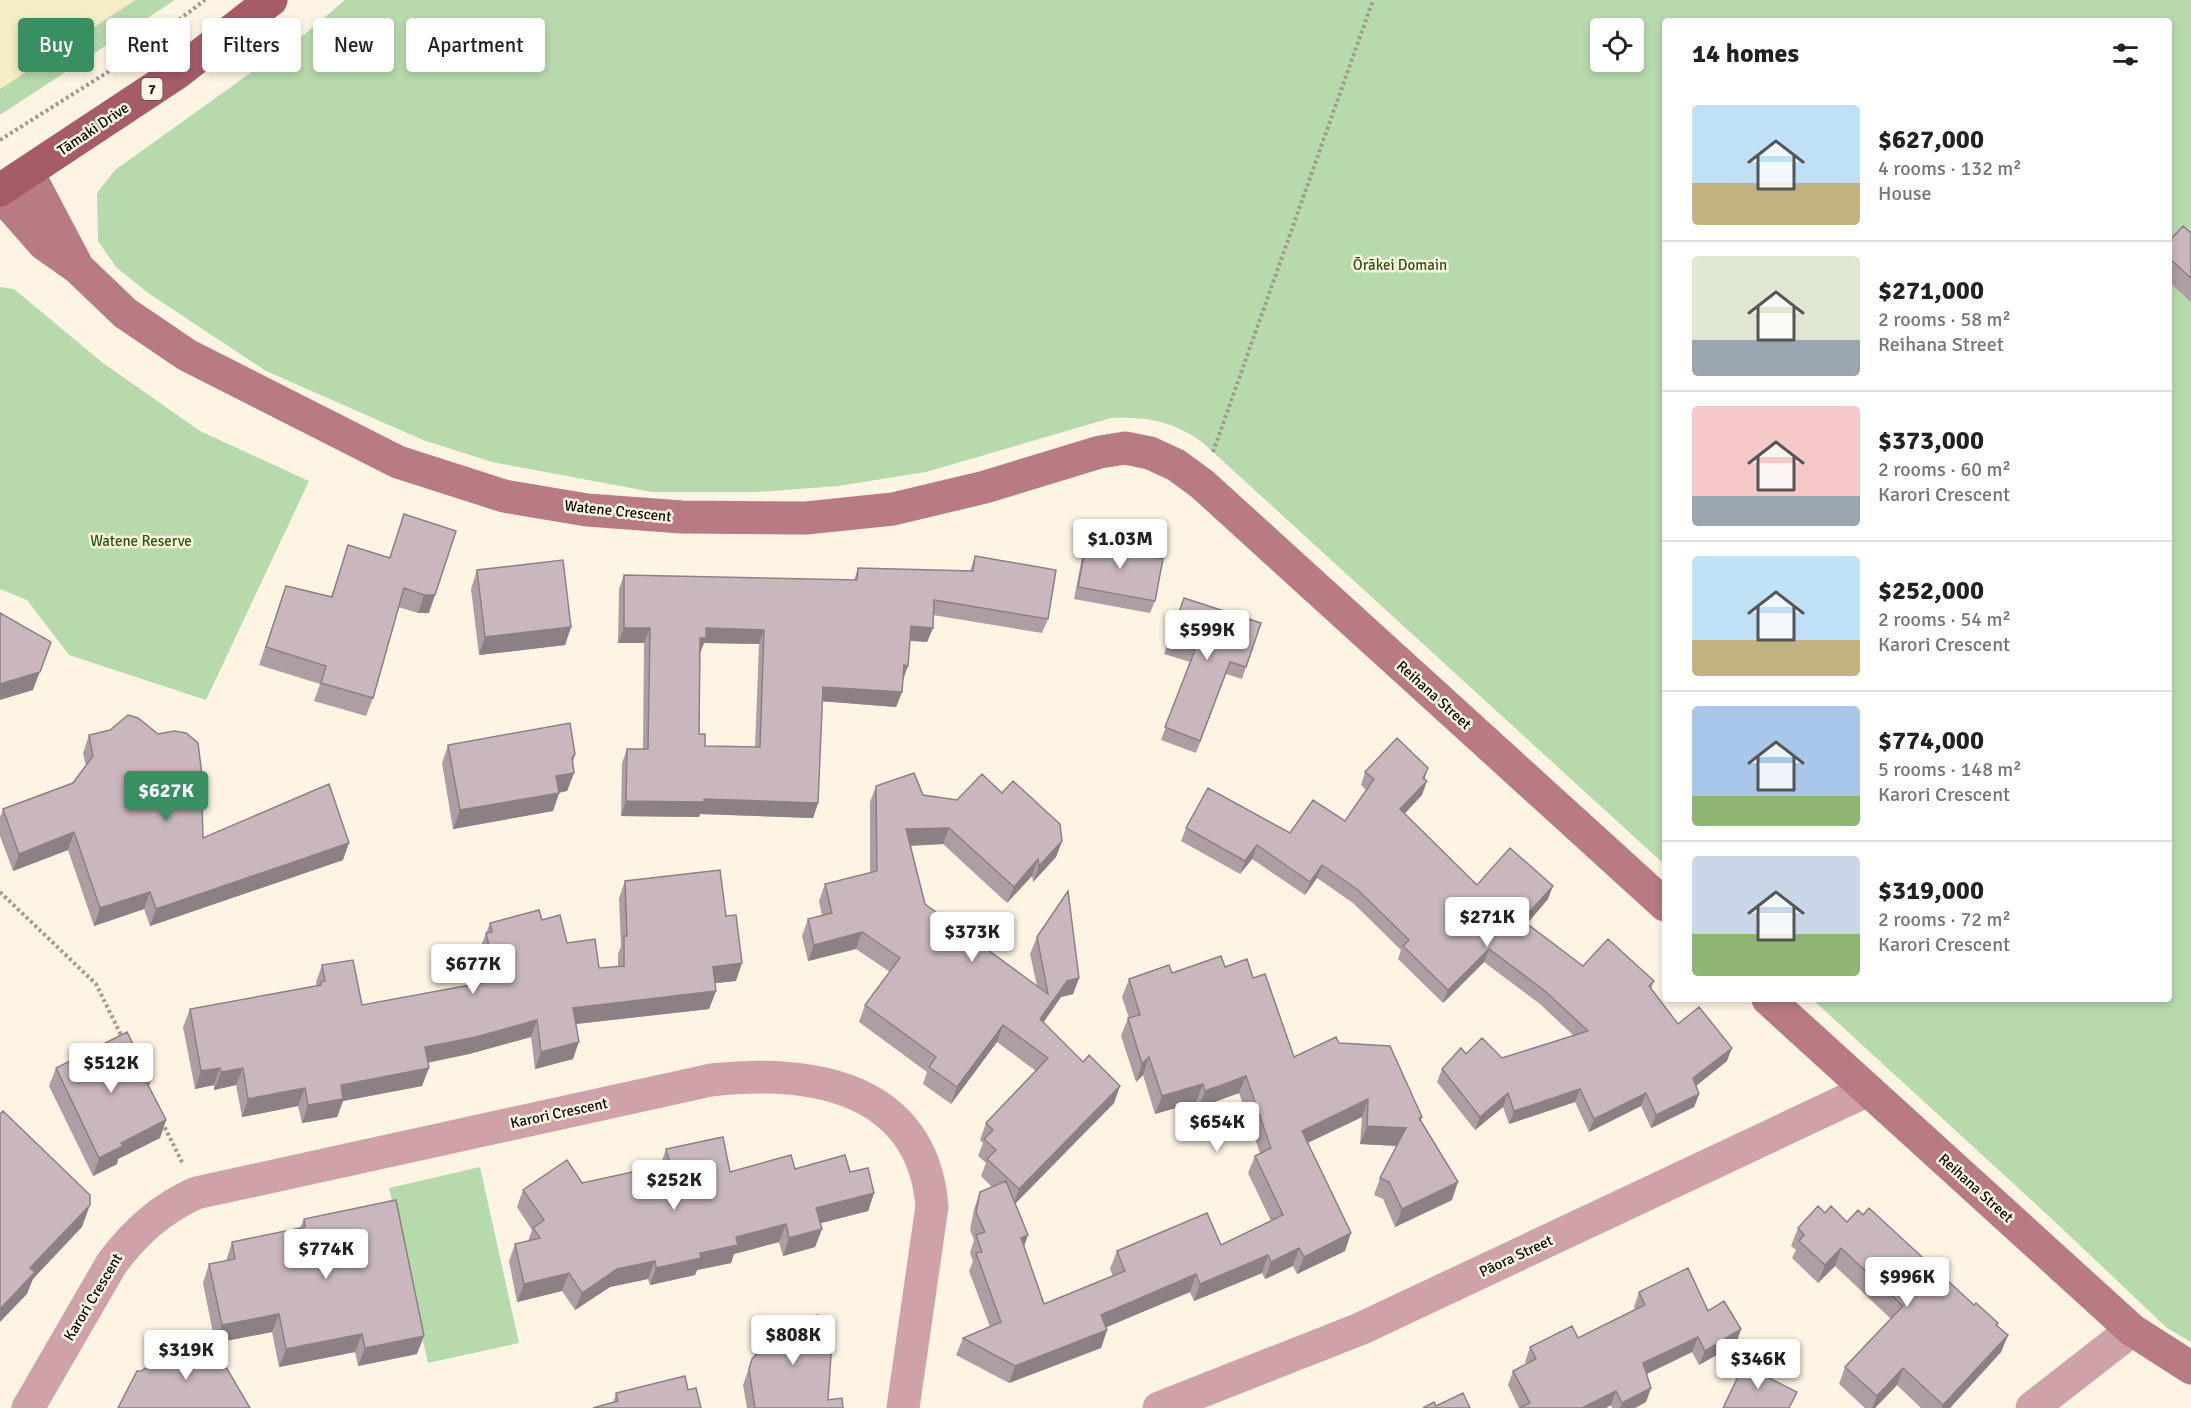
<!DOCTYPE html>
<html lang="en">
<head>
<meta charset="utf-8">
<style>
	:root { --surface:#fff; --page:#f2f2f2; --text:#222; --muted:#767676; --line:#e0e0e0; --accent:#388f62 }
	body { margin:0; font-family:Signika,sans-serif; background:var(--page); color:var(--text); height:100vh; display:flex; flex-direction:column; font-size:22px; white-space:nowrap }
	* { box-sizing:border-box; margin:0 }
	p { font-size:20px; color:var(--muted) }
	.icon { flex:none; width:33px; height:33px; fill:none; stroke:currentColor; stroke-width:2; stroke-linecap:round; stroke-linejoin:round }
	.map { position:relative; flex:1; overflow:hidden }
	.details { position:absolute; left:1662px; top:18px; width:510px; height:984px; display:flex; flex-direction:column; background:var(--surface); border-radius:6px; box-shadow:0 3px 9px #0003 }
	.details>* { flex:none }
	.hud { position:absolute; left:18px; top:18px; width:570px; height:54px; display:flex; gap:12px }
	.controls { position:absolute; left:1590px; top:18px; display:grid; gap:12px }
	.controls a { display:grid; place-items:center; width:54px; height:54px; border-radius:6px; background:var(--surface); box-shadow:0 3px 9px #0003; font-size:30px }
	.price { position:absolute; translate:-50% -51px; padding:0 14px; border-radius:6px; background:#fff; color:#222; font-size:20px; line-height:39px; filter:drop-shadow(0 2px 3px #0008) }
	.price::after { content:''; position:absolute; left:50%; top:36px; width:18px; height:14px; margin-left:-9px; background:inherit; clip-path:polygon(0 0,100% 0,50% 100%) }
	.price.on { background:var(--accent); color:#fff }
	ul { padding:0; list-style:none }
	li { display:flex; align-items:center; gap:18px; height:150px; padding:0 30px }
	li+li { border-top:2px solid var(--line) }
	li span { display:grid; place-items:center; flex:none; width:168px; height:120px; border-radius:6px; color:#555 }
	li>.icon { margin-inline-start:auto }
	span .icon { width:72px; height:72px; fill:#fffc; stroke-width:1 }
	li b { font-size:26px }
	h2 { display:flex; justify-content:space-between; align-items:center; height:72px; padding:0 30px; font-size:26px }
	.pill { padding:0 21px; border-radius:6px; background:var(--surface); box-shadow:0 3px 9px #0003; font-size:21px; line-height:54px }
	.pill.on { background:var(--accent); color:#fff }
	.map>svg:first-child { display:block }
	.green { fill:#b7daad; fill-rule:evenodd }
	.sand { fill:#f6ecc6 }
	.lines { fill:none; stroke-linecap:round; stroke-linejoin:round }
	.path { stroke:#a29a8f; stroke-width:4; stroke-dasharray:3 3; stroke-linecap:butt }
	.street { stroke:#cea2a8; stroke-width:33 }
	.secondary { stroke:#b87a83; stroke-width:33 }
	.primary { stroke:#a65c68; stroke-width:33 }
	.wall { fill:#ae9da3; fill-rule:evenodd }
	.shaded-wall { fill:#8d8085 }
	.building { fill:#cab7be; stroke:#8d8085; stroke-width:1.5; fill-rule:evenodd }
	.labels { text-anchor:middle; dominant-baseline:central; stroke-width:5; stroke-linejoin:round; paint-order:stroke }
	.shield { fill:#fef4e4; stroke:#565149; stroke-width:1.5 }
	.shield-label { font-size:14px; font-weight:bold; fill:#0e0b06 }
	.street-label { font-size:15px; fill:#0e0b06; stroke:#fef4e4 }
	.park-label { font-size:15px; fill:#24580f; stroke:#fef4e4 }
</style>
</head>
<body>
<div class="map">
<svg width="2191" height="1408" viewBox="0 0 2191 1408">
	<rect width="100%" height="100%" fill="#fef4e4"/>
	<path class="green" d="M135,0H175L0,115V89Z
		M345,0H2191V1342L2167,1328L2053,1220L1812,999H2169V21H1665V865L1202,442C1171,421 1149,417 1111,418L926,472L838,486L757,492H652L492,462L423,440L266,371L148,293L116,267L98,241L97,193L115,170L305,34ZM1600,28H1634V62H1600Z
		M0,287L14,289L103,363L200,431L309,481L206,700L69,655L27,600L0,589Z
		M480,1167L519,1343L428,1363L389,1188Z"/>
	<path class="sand" d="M0,0H135L0,89Z"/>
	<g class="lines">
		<path class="path" d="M0,140L119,65L205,0
			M1213,452L1373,0
			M0,892L96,984L123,1039
			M162,1122L183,1164"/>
		<path class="street" d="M28,1408L112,1263C136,1231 161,1209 196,1193L711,1080C811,1069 922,1086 932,1206L903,1408
			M1159,1408L1360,1329L1868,1090
			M2032,1408L2132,1330"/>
		<path class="secondary" d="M28,173L77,266
			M0,194L44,244L78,268L125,313L187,355L398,462L504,496L587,510L682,517L806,518L893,509L985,487L1100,452L1125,448L1150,453L1176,465L1202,484L1665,905
			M1768,999L2132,1330L2191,1368"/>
		<path class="primary" d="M0,190L177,73L271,0"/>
	</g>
	<path class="wall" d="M2191,233V302L2169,282V241Z
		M404,514L429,613H418L398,607L373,698L366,716L314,701L320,684L259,665L286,586L331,597L348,545L389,558Z
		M1087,539L1148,556L1155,601L1150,613L1074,599L1083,552Z
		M975,556L1048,619L1042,633L933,615V628L927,642L910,641L903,680L902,692L896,707L822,701L818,803L813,818L700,814L699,817L621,816L622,763L627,749H643L644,643H618L619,589L624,575L854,580L858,568L970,571ZM704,643L759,644L755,747L705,746L699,734L700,653Z
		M477,570L571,627L565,645L479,655L471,589Z
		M1184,598L1246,667L1242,679L1226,674L1196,753L1161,740L1190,662L1164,654Z
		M89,735L203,838L343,860L150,926L144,909L94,926L68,850L13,871L0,836V817L3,809L73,783L86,766L83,753Z
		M448,745L575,754L573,762L574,773L567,791L559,793L553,811L453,829L442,763Z
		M1365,772L1424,780L1422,795L1404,813L1477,885L1548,899L1527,924L1583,966L1654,981L1651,989L1678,1024L1727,1061L1696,1086L1699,1094L1694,1107L1651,1128L1641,1106L1589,1132L1575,1102L1509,1124L1503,1107L1475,1130L1437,1082L1442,1069L1466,1054L1502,1058L1574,1036L1540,1004L1484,962L1443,1003L1398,959L1401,950L1353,903L1317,878L1305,895L1252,859L1240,874L1181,841L1186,828L1290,833L1345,821L1366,790L1361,785Z
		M876,786L923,795L957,800L1002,793L1062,841L1056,857L1033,882L1032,876L1007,903L943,844L911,846L925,904L1037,986L1030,954L1037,937L1079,978L1073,994L1061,997L1043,1022L1083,1062L1120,1086L1114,1103L1015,1203L1024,1247L1044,1304L1113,1276L1110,1269L1117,1251L1221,1245L1271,1221L1248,1173L1255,1156L1260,1153L1239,1093L1198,1108L1196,1102L1155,1114L1143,1075L1136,1082L1121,1036L1128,1018H1129L1122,997L1129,979L1225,967L1253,978L1294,1057L1339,1043L1422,1117L1421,1121L1452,1200L1395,1227L1383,1199L1374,1195L1380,1178L1397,1146L1360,1144L1362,1117L1307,1143L1345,1251L1297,1274L1293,1266L1265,1279L1262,1273L1194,1301L1190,1292L1106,1327L1107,1330L1101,1348L1009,1383L956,1355L963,1338L990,1327L969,1271L973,1261L970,1253L974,1240L970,1230L974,1209L980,1192L992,1187L981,1176L986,1163L978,1156L983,1143L980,1140L986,1123L1036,1071L997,1042L951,1104L923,1084L927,1072L859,1022L865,1005L890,972L856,949L808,961L802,936L808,919L822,916L819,901L825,884L870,873V802Z
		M625,881L726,916L736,981L715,983L716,991L709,1009L576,1024L573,1059L535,1069L531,1037L469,1054L428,1063L422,1086L343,1101L337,1117L302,1123L298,1106L242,1117L236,1085L214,1090V1085L195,1089L183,1027L190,1009L317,986L316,982L322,965L362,1005L482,982L479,969L482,961L479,951L490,923L542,920L567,943L599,968L618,967V954L621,946L619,898Z
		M56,1068L151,1080L149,1086L166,1120L160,1138L118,1159L117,1164L93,1176L49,1086Z
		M666,1149L730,1172L795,1169L850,1172L874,1193L868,1211L820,1223L822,1229L815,1247L783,1256L779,1242L734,1254L731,1263L697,1270L695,1275L650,1285L648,1279L610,1287L575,1310L562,1291L517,1302L509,1261L515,1244L528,1241L532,1230L517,1207L523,1190L582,1183L660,1167Z
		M1825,1213L1847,1222L1997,1326L2008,1335L2001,1352L1950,1408H1921L1897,1385L1875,1408H1865L1839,1384L1845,1367L1891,1319L1835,1266L1818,1283L1792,1258L1796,1250L1791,1246L1798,1228Z
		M304,1219L417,1354L358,1366L355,1352L279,1367L272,1332L215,1343L203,1283L209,1264L226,1261L232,1242L300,1228Z
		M1639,1292L1708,1311L1741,1329L1736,1344L1699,1365L1692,1352L1647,1374L1651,1388L1646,1402L1635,1408H1612L1611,1405L1606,1408H1519L1508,1385L1513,1371L1526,1364L1525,1362L1530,1347L1578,1338L1635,1309L1634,1307Z
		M758,1328L828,1400L843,1408H747L743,1385L752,1359L755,1355L752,1344Z
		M688,1390L613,1403L616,1393Z"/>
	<path class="shaded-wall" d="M424,595H435L429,613H418Z
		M911,626L933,628L927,642L906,640Z
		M571,627L565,645L479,655L485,637Z
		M624,628H650L644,643H618Z
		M706,628L764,630L759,644L704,643L700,653V638Z
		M51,642L33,690L0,700V684Z
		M904,665L908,666L903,680Z
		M823,687L902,692L896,707L818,701Z
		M575,754L569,772L574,773L567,791L550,794L556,776Z
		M1428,768L1424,781H1427L1422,795L1396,823L1400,809L1423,778Z
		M559,793L553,811L453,829L460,810Z
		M704,799L818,803L813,818L700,814L699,817L621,816L626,801Z
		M949,828L943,844L900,846L906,829Z
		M74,832L68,850L13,871L19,854Z
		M1062,841L1056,857L1033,882L1039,866Z
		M349,843L343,860L150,926L156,909Z
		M1257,845L1252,859L1240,874L1245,861Z
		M1038,859L1032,876L1007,903L1014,887Z
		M1322,865L1317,878L1305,895L1310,882Z
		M1553,886L1548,899L1518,934L1522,920Z
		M150,892L144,909L94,926L100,908Z
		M862,932L856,949L808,961L814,945Z
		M1489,949L1484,962L1443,1003L1448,990Z
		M742,963L736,981L706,984L713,967Z
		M1079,978L1073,994L1061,997L1034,1036L1040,1019L1067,981Z
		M716,991L709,1009L567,1025L573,1008Z
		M537,1020L531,1037L469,1054L419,1064L425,1047Z
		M1003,1025L997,1042L951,1104L957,1087Z
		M579,1042L573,1059L535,1069L541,1052Z
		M1732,1048L1727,1061L1688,1092L1693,1078Z
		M1149,1057L1143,1075L1136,1082L1142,1064Z
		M220,1068L214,1085L195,1089L201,1071Z
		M243,1068L236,1085L214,1090L221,1072Z
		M429,1068L422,1086L343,1101L337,1117L302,1123L308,1105L341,1085Z
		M1246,1076L1239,1093L1198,1108L1205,1091Z
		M1203,1084L1196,1102L1155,1114L1162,1096Z
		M1120,1086L1114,1103L1013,1206L1019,1189Z
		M305,1088L298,1106L242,1117L248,1099Z
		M1580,1089L1575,1102L1509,1124L1514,1111Z
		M1508,1093L1503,1107L1475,1130L1480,1117Z
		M1646,1093L1641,1106L1589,1132L1594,1119Z
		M1699,1094L1694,1107L1651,1128L1656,1115Z
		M1368,1099L1362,1117L1295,1149L1302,1131Z
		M166,1120L160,1138L118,1159L117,1164L93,1176L99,1158L121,1143Z
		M1367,1126L1406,1128L1400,1146L1360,1144Z
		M1458,1182L1452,1200L1395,1227L1402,1209Z
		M874,1193L868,1211L810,1226L816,1208Z
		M90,1205L82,1227L33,1279L27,1294L0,1322V1309L30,1268Z
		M786,1224L779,1242L734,1254L731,1263L697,1270L695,1275L650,1285L656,1268L736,1237Z
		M822,1229L815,1247L783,1256L789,1238Z
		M1351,1233L1345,1251L1297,1274L1304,1257Z
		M1028,1235L1022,1253L1021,1238Z
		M1299,1248L1293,1266L1265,1279L1271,1262Z
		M1841,1248L1835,1266L1818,1283L1825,1265Z
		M1268,1255L1262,1273L1194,1301L1200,1284Z
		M655,1261L648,1279L610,1287L575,1310L582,1293L617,1269Z
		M569,1273L562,1291L517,1302L524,1284Z
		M1196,1274L1190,1292L1095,1332L1101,1315Z
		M279,1314L272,1332L215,1343L222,1325Z
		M1741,1329L1736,1344L1699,1365L1705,1351Z
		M1107,1330L1101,1348L1009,1383L1015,1366Z
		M362,1334L355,1352L279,1367L286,1349Z
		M2008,1335L2001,1352L1950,1408H1942L1943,1405Z
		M424,1336L417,1354L358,1366L365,1348Z
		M1698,1337L1692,1352L1638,1378L1643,1363Z
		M1903,1368L1897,1385L1875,1408H1872L1877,1396Z
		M1651,1388L1646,1402L1635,1408H1620L1622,1403Z
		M1616,1391L1611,1405L1606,1408H1582Z"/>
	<path class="building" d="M2183,226L2191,233V278L2169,258V241Z
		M404,514L456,531L435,595H424L404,588L373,698L321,683L326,666L266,647L286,586L332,597L348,545L390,558Z
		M1087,539L1149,550L1148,556L1163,559L1155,601L1078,587Z
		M975,556L1056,570L1048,619L934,600L933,628L911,626L908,666L904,665L902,692L823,687L818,803L704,799V802L626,801L627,749H648L650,628H624V575L857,580L858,568L973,571ZM706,628L764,630L760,747L705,746V734H699L700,638H706Z
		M563,560L571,627L485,637L477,570Z
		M1184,598L1261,623L1246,667L1230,662L1200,741L1165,727L1195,650L1169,641Z
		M0,613L51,642L40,672L0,684Z
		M128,715L138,718L158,734L174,731L186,733L198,743L201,767L203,838L329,784L349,843L156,909L150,892L100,908L74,832L19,854L3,809L73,783L93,756L89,735L110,730Z
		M570,723L575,754L572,758L574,773L556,776L559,793L460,810L448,745Z
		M1397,738L1428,768L1423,778L1427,781L1400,809L1477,885L1510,848L1553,886L1522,920L1583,966L1608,939L1654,981L1649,986L1678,1024L1699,1007L1732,1048L1693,1078L1699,1094L1656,1115L1646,1093L1594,1119L1580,1089L1514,1111L1508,1093L1480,1117L1442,1069L1461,1048L1466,1054L1482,1038L1502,1058L1588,1031L1545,991L1489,949L1448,990L1403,946L1409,940L1358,890L1322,865L1310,882L1257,845L1245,861L1186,828L1208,788L1290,833L1313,800L1345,821L1374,779L1365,772Z
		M914,773L923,795L957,800L982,774L1002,793L1013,781L1060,824L1062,841L1039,866L1038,859L1014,887L949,828L906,829L925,904L1048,994L1037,937L1068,891L1079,978L1067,981L1040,1019L1083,1062L1089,1055L1120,1086L1019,1189L987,1159L996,1150L984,1139L993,1130L986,1123L1048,1058L1003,1025L957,1087L929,1067L936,1057L865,1005L900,958L862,932L814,945L808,919L832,913L825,884L877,871L876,786Z
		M720,870L726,916L736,915L742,963L713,967L716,991L573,1008L579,1042L541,1052L537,1020L476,1037L425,1047L429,1068L341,1085L343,1099L308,1105L305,1088L248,1099L243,1068L221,1072L220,1068L201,1071L190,1009L321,985V982L325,981L322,965L353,960L362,1005L487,982L486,979L492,978L485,952L490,951L486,933L492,932L490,923L539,910L542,920L560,915L567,943L595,939L599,968L624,966V936H627L625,881Z
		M1221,956L1225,967L1247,959L1253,978L1265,974L1294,1057L1336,1037L1339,1043L1390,1046L1422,1117L1419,1118L1458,1182L1402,1209L1389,1182L1380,1178L1406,1128L1367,1126L1368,1099L1302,1131L1351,1233L1304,1257L1299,1248L1271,1262L1268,1255L1200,1284L1196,1274L1101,1315L1107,1330L1015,1366L963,1338L1001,1322L976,1253L982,1252L976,1235L985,1232L976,1212L980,1192L1006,1181L1028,1235L1021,1238L1044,1304L1125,1271L1117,1251L1207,1213L1221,1245L1283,1215L1255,1156L1271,1148L1246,1076L1205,1091L1203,1084L1162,1096L1149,1057L1142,1064L1128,1018L1140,1015L1129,979L1169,965L1172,973Z
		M127,1032L151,1080L146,1081L166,1120L121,1143L123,1146L99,1158L56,1068Z
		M3,1111L90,1195V1205L30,1268L35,1272L0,1309V1114Z
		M723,1137L730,1172L791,1155L795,1169L845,1155L850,1172L868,1168L874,1193L816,1208L822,1229L789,1238L786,1224L736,1237L738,1245L700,1253L701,1258L656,1268L655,1261L617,1269L582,1293L569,1273L524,1284L515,1244L540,1238L533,1228L544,1220L523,1190L567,1160L582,1183L670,1164L666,1149Z
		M396,1200L424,1336L365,1348L362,1334L286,1349L279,1314L222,1325L209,1264L235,1259L232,1242L305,1227L304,1219Z
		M1818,1206L1825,1213L1831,1206L1847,1222L1858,1210L1863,1215L1869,1208L1974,1305L1976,1303L1998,1323L1996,1325L2008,1335L1943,1405L1903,1368L1877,1396L1845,1367L1903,1306L1841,1248L1825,1265L1799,1241L1804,1235L1798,1228Z
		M1688,1268L1708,1311L1724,1301L1741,1329L1705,1351L1698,1337L1643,1363L1651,1388L1622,1403L1616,1391L1582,1408H1520L1530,1403L1513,1371L1536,1359L1530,1347L1572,1326L1578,1338L1645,1305L1639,1292Z
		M818,1315L832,1340L828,1400L842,1398L843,1408H755L749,1369L752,1359L763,1348L758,1328Z
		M206,1333L250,1408H118L137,1371H141Z
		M1747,1358L1767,1367L1763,1375L1797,1392L1789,1408H1723Z
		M685,1376L688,1390L696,1388L701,1408H593L618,1401L616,1393Z
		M1463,1393L1470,1408H1423L1434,1402L1436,1406Z"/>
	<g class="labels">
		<rect class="shield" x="141.5" y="78" width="21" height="22" rx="4.5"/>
		<g class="shield-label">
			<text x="152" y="89">7</text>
		</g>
		<g class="street-label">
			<text transform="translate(93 129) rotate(-34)">Tāmaki Drive</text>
			<text transform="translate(618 511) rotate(6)">Watene Crescent</text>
			<text transform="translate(1434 695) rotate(42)">Reihana Street</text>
			<text transform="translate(559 1113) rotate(-12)">Karori Crescent</text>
			<text transform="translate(1976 1188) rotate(42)">Reihana Street</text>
			<text transform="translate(1516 1256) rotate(-25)">Pāora Street</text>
			<text transform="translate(93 1297) rotate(-59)">Karori Crescent</text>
		</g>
		<g class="park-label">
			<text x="1400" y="265">Ōrākei Domain</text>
			<text x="141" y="541">Watene Reserve</text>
		</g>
	</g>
</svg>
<div class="controls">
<a><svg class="icon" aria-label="locate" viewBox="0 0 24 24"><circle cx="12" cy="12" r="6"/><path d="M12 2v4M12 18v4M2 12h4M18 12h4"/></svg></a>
</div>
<b class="price" style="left:1120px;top:570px">$1.03M</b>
<b class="price" style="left:1207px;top:661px">$599K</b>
<b class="price on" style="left:166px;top:822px">$627K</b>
<b class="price" style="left:1487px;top:948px">$271K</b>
<b class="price" style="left:972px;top:963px">$373K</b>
<b class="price" style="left:473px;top:995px">$677K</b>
<b class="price" style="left:111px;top:1094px">$512K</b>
<b class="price" style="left:1217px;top:1153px">$654K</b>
<b class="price" style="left:674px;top:1211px">$252K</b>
<b class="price" style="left:326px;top:1280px">$774K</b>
<b class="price" style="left:1907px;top:1308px">$996K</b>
<b class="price" style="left:793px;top:1366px">$808K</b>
<b class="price" style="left:186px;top:1381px">$319K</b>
<b class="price" style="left:1758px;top:1390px">$346K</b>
<div class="hud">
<a class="pill on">Buy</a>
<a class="pill">Rent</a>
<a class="pill">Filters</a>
<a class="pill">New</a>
<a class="pill">Apartment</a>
</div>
<section class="details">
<h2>14 homes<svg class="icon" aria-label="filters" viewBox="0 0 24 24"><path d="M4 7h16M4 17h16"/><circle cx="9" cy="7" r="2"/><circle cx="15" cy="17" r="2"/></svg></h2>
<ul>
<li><span style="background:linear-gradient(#bfe0f5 65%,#c2b280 0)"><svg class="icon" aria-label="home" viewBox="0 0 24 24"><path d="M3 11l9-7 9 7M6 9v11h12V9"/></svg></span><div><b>$627,000</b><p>4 rooms · 132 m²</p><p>House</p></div></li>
<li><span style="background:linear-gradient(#dfe7d0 70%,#9aa5b1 0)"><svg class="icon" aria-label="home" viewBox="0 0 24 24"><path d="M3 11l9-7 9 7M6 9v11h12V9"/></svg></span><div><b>$271,000</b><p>2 rooms · 58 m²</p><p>Reihana Street</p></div></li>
<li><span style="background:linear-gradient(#f6c9c9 75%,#9aa5b1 0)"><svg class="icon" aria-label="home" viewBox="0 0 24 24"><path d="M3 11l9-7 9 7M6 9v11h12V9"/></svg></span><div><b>$373,000</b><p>2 rooms · 60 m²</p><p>Karori Crescent</p></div></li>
<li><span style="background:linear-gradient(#bfe0f5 70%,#c2b280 0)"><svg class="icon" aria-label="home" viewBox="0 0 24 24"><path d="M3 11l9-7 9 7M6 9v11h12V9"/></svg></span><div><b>$252,000</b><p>2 rooms · 54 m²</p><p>Karori Crescent</p></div></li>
<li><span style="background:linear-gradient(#a9c7e8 75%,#8fb573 0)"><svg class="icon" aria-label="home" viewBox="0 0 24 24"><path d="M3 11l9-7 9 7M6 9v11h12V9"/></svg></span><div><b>$774,000</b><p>5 rooms · 148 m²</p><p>Karori Crescent</p></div></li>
<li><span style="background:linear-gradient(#c9d6e8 65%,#8fb573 0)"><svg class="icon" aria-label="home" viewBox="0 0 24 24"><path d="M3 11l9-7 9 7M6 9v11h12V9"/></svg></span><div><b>$319,000</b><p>2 rooms · 72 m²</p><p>Karori Crescent</p></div></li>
</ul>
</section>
</div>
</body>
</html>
